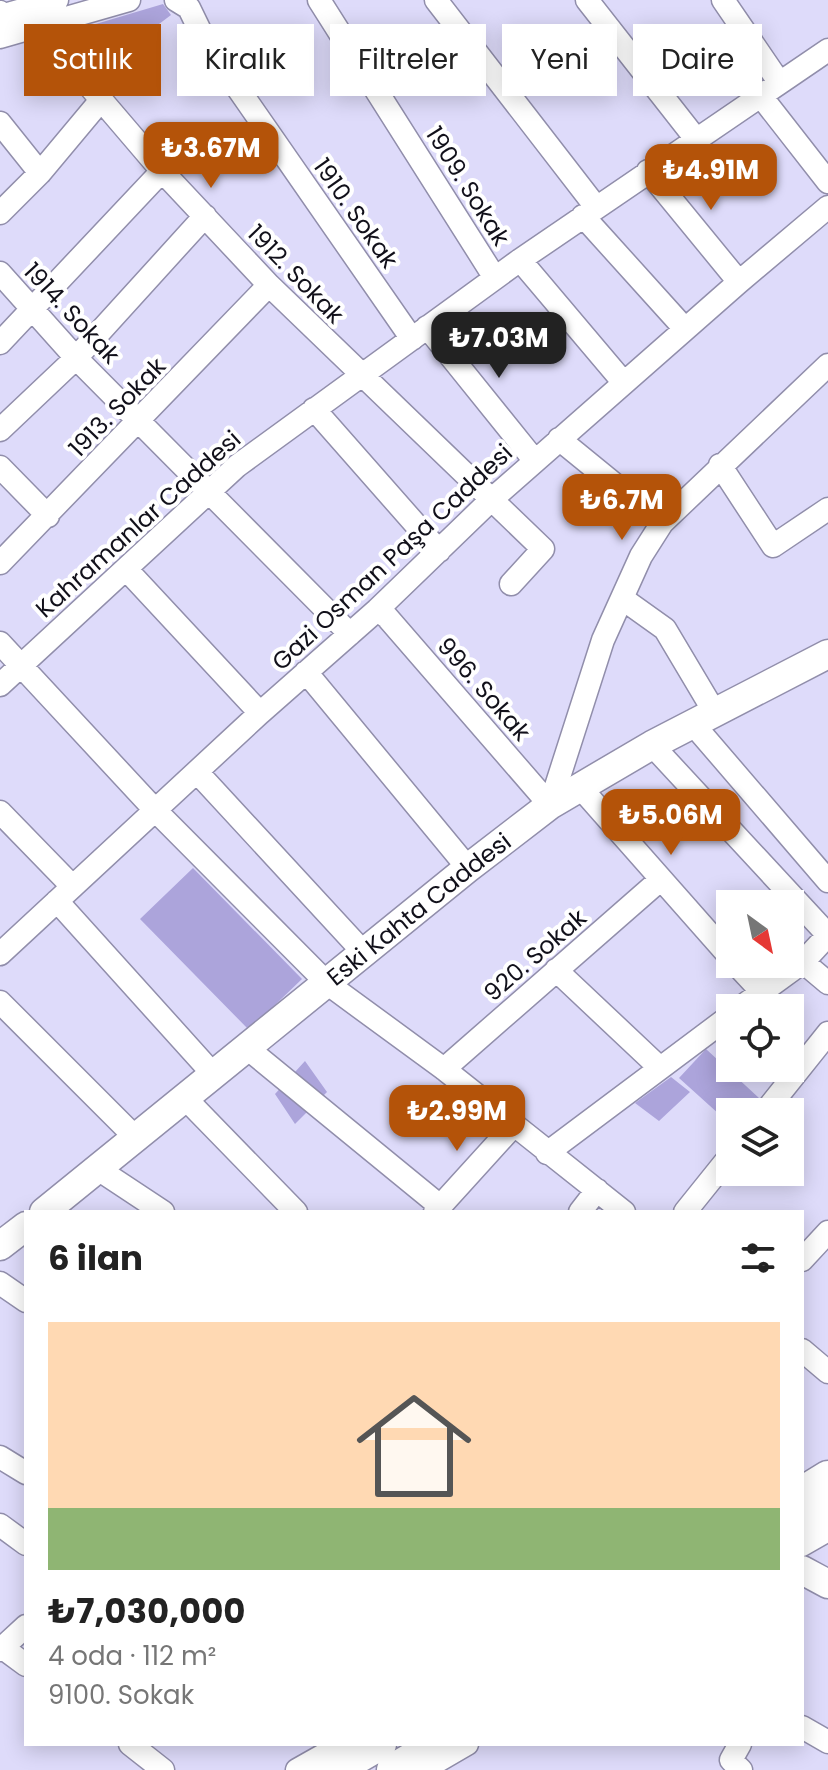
<!DOCTYPE html>
<html lang="tr">
<head>
<meta charset="utf-8">
<style>
	:root { --surface:#fff; --page:#f2f2f2; --text:#222; --muted:#767676; --accent:#b45309 }
	body { margin:0; font-family:Poppins,sans-serif; background:var(--page); color:var(--text); height:100vh; display:flex; flex-direction:column; font-size:30px; white-space:nowrap }
	* { box-sizing:border-box; margin:0 }
	p { font-size:26px; color:var(--muted) }
	.icon { flex:none; width:44px; height:44px; fill:none; stroke:currentColor; stroke-width:2; stroke-linecap:round; stroke-linejoin:round }
	.map { position:relative; flex:1; overflow:hidden }
	.side { position:absolute; left:24px; top:1210px; width:780px; height:536px; display:flex; flex-direction:column; background:var(--surface); border-radius:0px; box-shadow:0 4px 20px #0003 }
	.side>* { flex:none }
	.banner { position:absolute; left:24px; top:24px; width:780px; height:72px; display:flex; gap:16px }
	.needle { width:52px; rotate:147deg }
	.buttons { position:absolute; left:716px; top:890px; display:grid; gap:16px }
	.buttons a { display:grid; place-items:center; width:88px; height:88px; border-radius:0px; background:var(--surface); box-shadow:0 4px 20px #0003; font-size:40px }
	.price { position:absolute; translate:-50% -68px; padding:0 18px; border-radius:16px; background:var(--accent); color:#fff; font-size:26px; line-height:52px; filter:drop-shadow(0 2px 4px #0008) }
	.price::after { content:''; position:absolute; left:50%; top:48px; width:24px; height:18px; margin-left:-12px; background:inherit; clip-path:polygon(0 0,100% 0,50% 100%) }
	.price.current { background:#222; color:#fff }
	ul { padding:0; list-style:none }
	li { display:grid; align-content:center; gap:16px; height:424px; padding:0 24px }
	li span { display:grid; place-items:center; height:248px; border-radius:0px; color:#555 }
	li>.icon { margin-inline-start:auto }
	span .icon { width:144px; height:144px; fill:#fffc; stroke-width:1 }
	li b { font-size:34px }
	h2 { display:flex; justify-content:space-between; align-items:center; height:96px; padding:0 24px; font-size:34px }
	.chip { padding:0 28px; border-radius:0px; background:var(--surface); box-shadow:0 4px 20px #0003; font-size:28px; line-height:72px }
	.chip.current { background:var(--accent); color:#fff }
	.map>svg:first-child { display:block }
	.green { fill:#aca4db }
	.lines { fill:none; stroke-linecap:round; stroke-linejoin:round }
	.minor-casing { stroke:#918eab; stroke-width:25 }
	.major-casing { stroke:#918eab; stroke-width:31 }
	.highway-casing { stroke:#918eab; stroke-width:35 }
	.minor { stroke:#fff; stroke-width:22 }
	.major { stroke:#fff; stroke-width:28 }
	.highway { stroke:#fff; stroke-width:32 }
	.labels { text-anchor:middle; dominant-baseline:central; stroke-width:8; stroke-linejoin:round; paint-order:stroke }
	.street-label { font-size:24px; fill:#11101a; stroke:#fff }
</style>
</head>
<body>
<div class="map">
<svg width="828" height="1770" viewBox="0 0 828 1770">
	<rect width="100%" height="100%" fill="#dedbfa"/>
	<path class="green" d="M163,4L171,15L95,72L69,32Z
		M193,868L302,979L249,1030L140,919Z
		M706,1049L759,1098L745,1112H730V1124L679,1078Z
		M305,1061L327,1092L295,1124L275,1094Z
		M671,1077L690,1092L659,1121L635,1103Z"/>
	<g class="lines">
		<defs>
			<path id="minor" d="M176,0L189,8L205,41L412,339
				M319,0L495,278
				M436,0L596,207
				M587,0L696,139
				M723,0L779,82
				M0,12L3,16L39,27L162,171L269,285L543,549L511,584
				M1,16L57,0
				M0,37L129,0
				M760,95L828,182
				M0,123L40,173
				M648,171L739,282
				M0,213L40,173L101,100
				M583,216L685,329
				M520,260L624,383
				M0,273L76,358L350,634
				M427,327L535,461
				M0,343L162,171
				M314,409L439,551
				M0,430L76,358L205,216
				M559,439L662,523
				M720,465L773,546L828,509
				M0,467L48,516
				M0,563L269,285
				M126,569L260,713
				M623,599L665,629L715,713
				M377,610L387,617L550,805
				M0,643L155,810L328,984L444,1069L624,1212
				M306,672L468,868
				M0,685L237,466L520,260L828,50
				M693,724L828,881
				M652,745L828,935
				M197,772L365,954
				M579,786L730,957
				M550,805L603,640L641,556L662,523L828,365
				M0,812L72,886
				M57,901L213,1074
				M0,954L260,713L377,610L491,500L739,282L828,207
				M803,962L828,983
				M736,964L762,992
				M556,970L660,1068
				M0,1002L135,1137
				M740,1008L803,962L828,935
				M247,1048L440,1206
				M444,1069L660,880
				M185,1098L296,1212
				M765,1112L828,1033
				M547,1153L730,1016
				M98,1169L163,1212
				M435,1212L514,1125
				M580,1212L597,1190
				M685,1212L730,1156
				M802,1260L828,1232
				M0,1283L26,1301
				M802,1350L828,1372
				M0,1457L26,1473
				M0,1525L26,1544
				M802,1545L828,1530
				M0,1646L26,1665
				M0,1650L26,1626
				M802,1727L828,1742
				M130,1744L163,1770
				M740,1744L731,1760L741,1770
				M424,1769L467,1744
				M297,1770L343,1744"/>
			<g id="major">
				<path id="s1" d="M44,1212L468,868L550,805L652,745L828,654"/>
				<path d="M0,1246L26,1226"/>
				<path d="M802,1570L828,1584"/>
			</g>
			<path id="highway" d="M802,1493L828,1477
				M802,1525L828,1509
				M335,1770L380,1744
				M393,1770L437,1744"/>
		</defs>
		<use href="#minor" class="minor-casing"/>
		<use href="#major" class="major-casing"/>
		<use href="#highway" class="highway-casing"/>
		<use href="#minor" class="minor"/>
		<use href="#major" class="major"/>
		<use href="#highway" class="highway"/>
	</g>
	<g class="labels">
		<g class="street-label">
			<text transform="translate(468 186) rotate(58)">1909. Sokak</text>
			<text transform="translate(356 213) rotate(55)">1910. Sokak</text>
			<text transform="translate(296 274) rotate(46)">1912. Sokak</text>
			<text transform="translate(72 313) rotate(47)">1914. Sokak</text>
			<text transform="translate(117 407) rotate(-46)">1913. Sokak</text>
			<text transform="translate(138 524) rotate(-42)">Kahramanlar Caddesi</text>
			<text transform="translate(392 557) rotate(-43)">Gazi Osman Paşa Caddesi</text>
			<text transform="translate(484 689) rotate(49)">996. Sokak</text>
			<text stroke="none"><textPath href="#s1" startOffset="482">Eski Kahta Caddesi</textPath></text>
			<text transform="translate(535 955) rotate(-41)">920. Sokak</text>
		</g>
	</g>
</svg>
<div class="buttons">
<a><svg class="needle" viewBox="-14 -14 28 28"><path d="M0-13l5 13h-10z" fill="#e53935"/><path d="M0 13l5-13h-10z" fill="#767676"/></svg></a>
<a><svg class="icon" aria-label="locate" viewBox="0 0 24 24"><circle cx="12" cy="12" r="6"/><path d="M12 2v4M12 18v4M2 12h4M18 12h4"/></svg></a>
<a><svg class="icon" aria-label="layers" viewBox="0 0 24 24"><path d="M12 4l9 5-9 5-9-5zM3 14l9 5 9-5"/></svg></a>
</div>
<b class="price" style="left:211px;top:190px">₺3.67M</b>
<b class="price" style="left:711px;top:212px">₺4.91M</b>
<b class="price current" style="left:499px;top:380px">₺7.03M</b>
<b class="price" style="left:622px;top:542px">₺6.7M</b>
<b class="price" style="left:671px;top:857px">₺5.06M</b>
<b class="price" style="left:457px;top:1153px">₺2.99M</b>
<div class="banner">
<a class="chip current">Satılık</a>
<a class="chip">Kiralık</a>
<a class="chip">Filtreler</a>
<a class="chip">Yeni</a>
<a class="chip">Daire</a>
</div>
<section class="side">
<h2>6 ilan<svg class="icon" aria-label="filters" viewBox="0 0 24 24"><path d="M4 7h16M4 17h16"/><circle cx="9" cy="7" r="2"/><circle cx="15" cy="17" r="2"/></svg></h2>
<ul>
<li><span style="background:linear-gradient(#ffd9b3 75%,#8fb573 0)"><svg class="icon" aria-label="home" viewBox="0 0 24 24"><path d="M3 11l9-7 9 7M6 9v11h12V9"/></svg></span><div><b>₺7,030,000</b><p>4 oda · 112 m²</p><p>9100. Sokak</p></div></li>
</ul>
</section>
</div>
</body>
</html>
